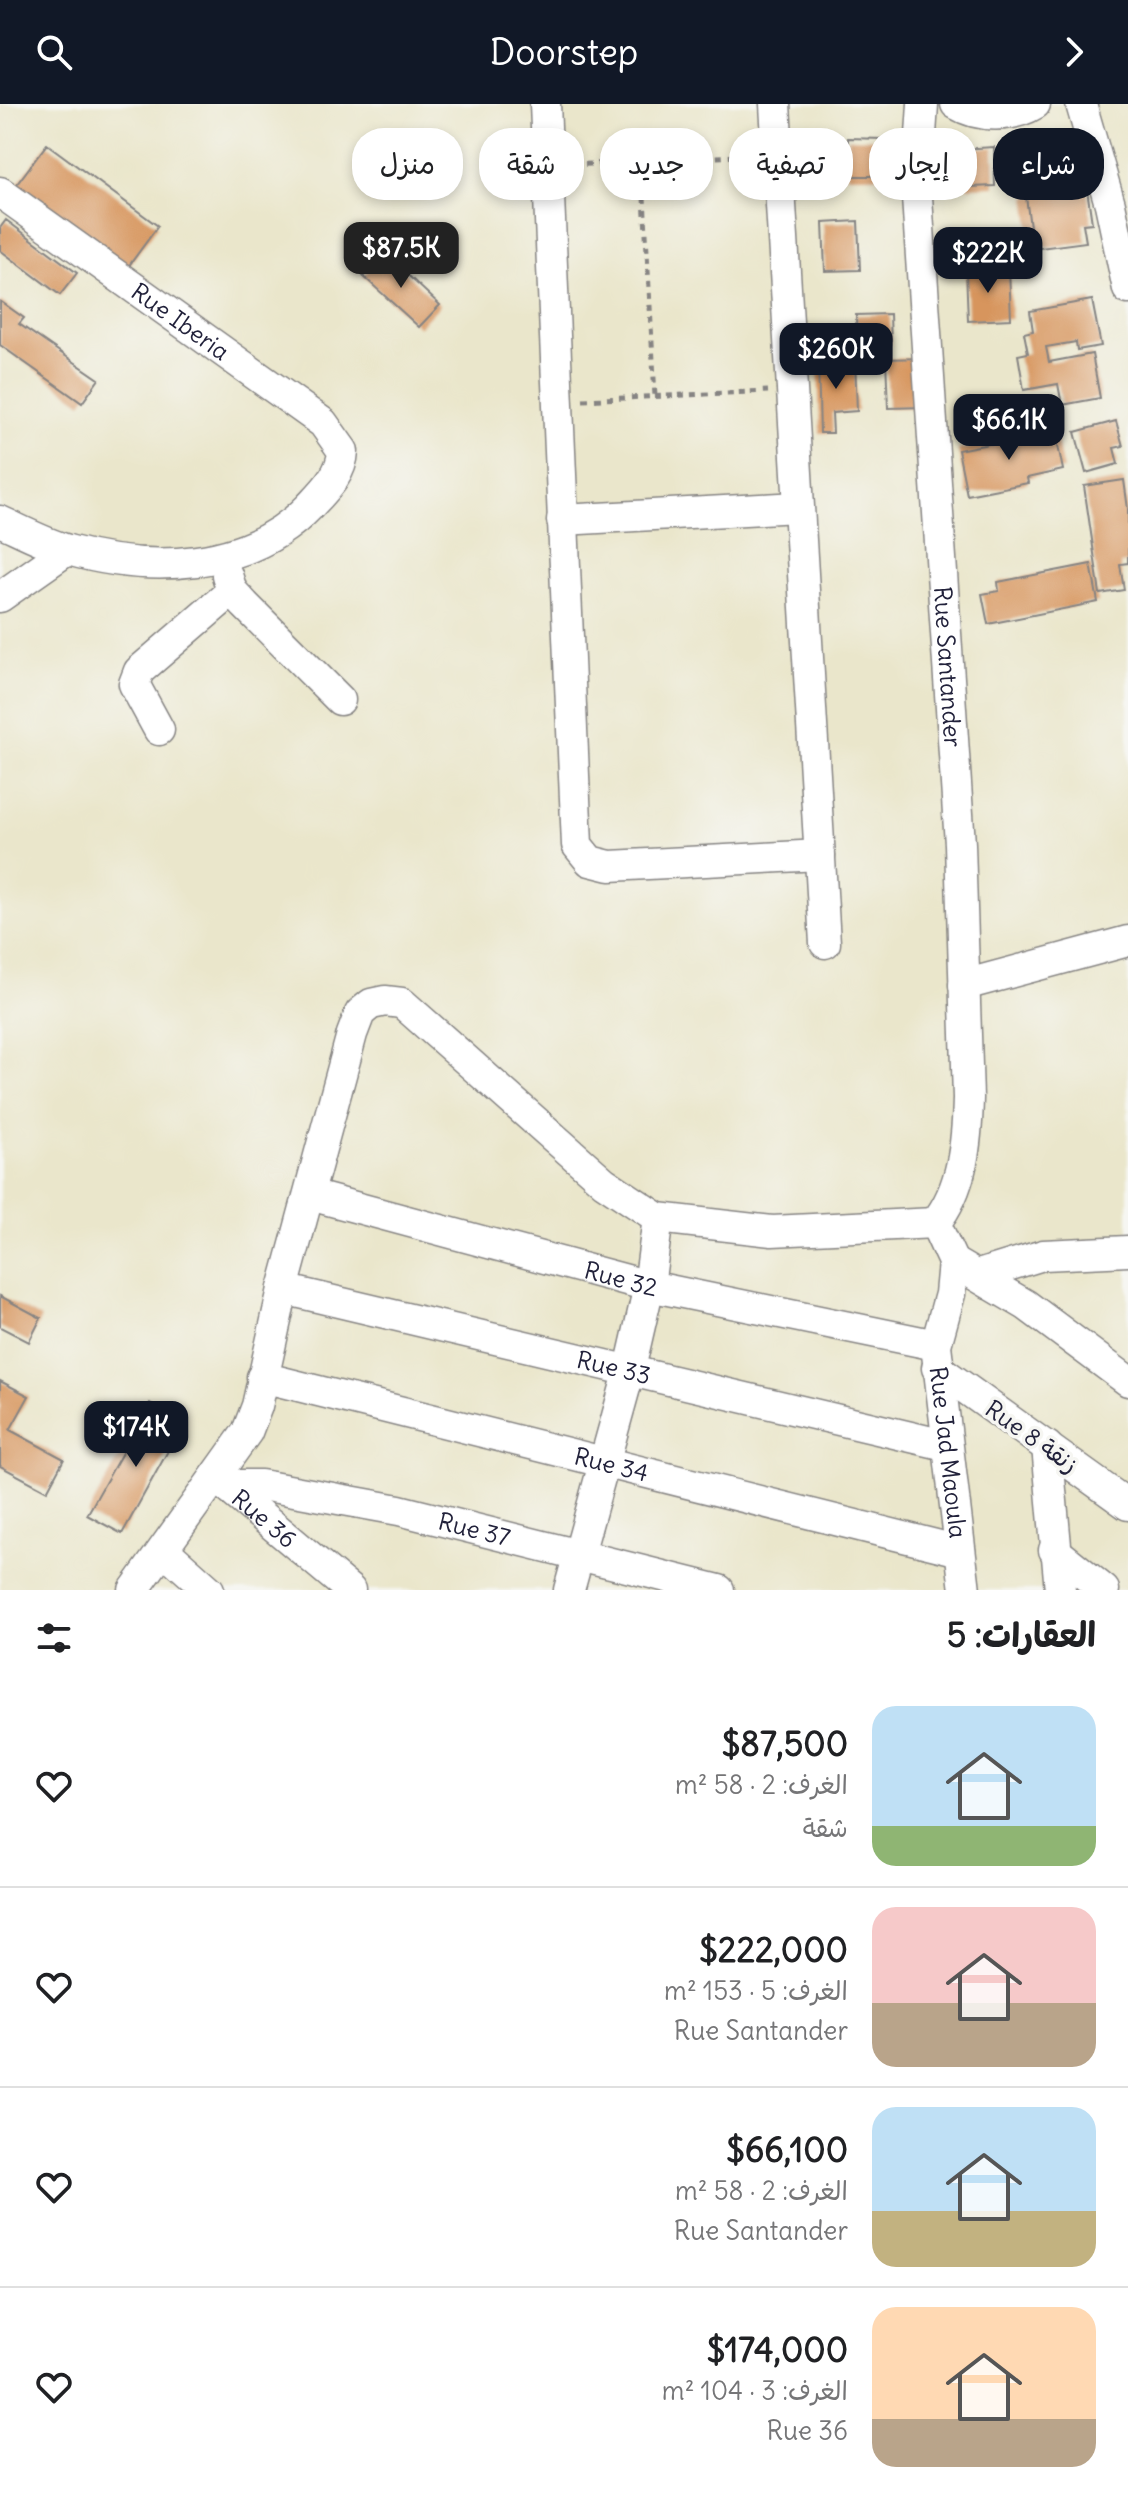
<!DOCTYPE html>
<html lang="ar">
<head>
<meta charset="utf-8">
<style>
	:root { --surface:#fff; --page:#f2f2f2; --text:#202124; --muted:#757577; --line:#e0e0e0; --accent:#111827 }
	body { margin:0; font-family:Delius,"Playpen Sans Arabic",sans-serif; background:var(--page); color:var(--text); direction:rtl; height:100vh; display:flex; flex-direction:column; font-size:30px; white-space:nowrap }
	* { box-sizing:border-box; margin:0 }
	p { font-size:26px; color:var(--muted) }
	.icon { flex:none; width:44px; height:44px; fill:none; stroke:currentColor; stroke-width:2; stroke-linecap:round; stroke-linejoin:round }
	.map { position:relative; height:1486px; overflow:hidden; direction:ltr }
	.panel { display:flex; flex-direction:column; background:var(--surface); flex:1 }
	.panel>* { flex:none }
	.top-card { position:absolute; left:24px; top:24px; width:1080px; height:72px; direction:rtl; display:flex; gap:16px }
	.price { position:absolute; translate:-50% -68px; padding:0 18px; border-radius:16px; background:var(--accent); color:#fff; font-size:26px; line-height:52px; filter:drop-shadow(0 2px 4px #0008) }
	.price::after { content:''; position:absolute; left:50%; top:48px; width:24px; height:18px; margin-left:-12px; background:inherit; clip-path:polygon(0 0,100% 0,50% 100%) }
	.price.selected { background:#222; color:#fff }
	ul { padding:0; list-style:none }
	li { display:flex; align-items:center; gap:24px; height:200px; padding:0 32px }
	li+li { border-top:2px solid var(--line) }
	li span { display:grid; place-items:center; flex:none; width:224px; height:160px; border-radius:24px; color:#555 }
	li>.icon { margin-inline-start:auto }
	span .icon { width:96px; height:96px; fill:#fffc; stroke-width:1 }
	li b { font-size:34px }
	h2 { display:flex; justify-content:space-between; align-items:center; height:96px; padding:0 32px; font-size:34px }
	.chip { padding:0 28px; border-radius:32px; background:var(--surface); box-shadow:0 4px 12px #0003; font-size:28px; line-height:72px }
	.chip.selected { background:var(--accent); color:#fff }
	header { display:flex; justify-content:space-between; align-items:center; height:104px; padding:0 32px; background:var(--accent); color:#fff; font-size:36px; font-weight:600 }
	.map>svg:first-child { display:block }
	.building { fill:#d7955d }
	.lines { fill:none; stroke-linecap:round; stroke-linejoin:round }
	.minor-casing { stroke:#868483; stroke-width:33 }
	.path { stroke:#868483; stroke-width:5; stroke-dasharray:6 6; stroke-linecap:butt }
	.minor { stroke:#fff; stroke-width:30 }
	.labels { text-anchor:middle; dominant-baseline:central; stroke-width:7; stroke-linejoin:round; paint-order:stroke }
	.street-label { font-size:24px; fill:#22223b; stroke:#f6f6f2 }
</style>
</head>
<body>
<header><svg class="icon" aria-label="forward" viewBox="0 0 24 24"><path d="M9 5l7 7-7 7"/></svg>Doorstep<svg class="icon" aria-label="search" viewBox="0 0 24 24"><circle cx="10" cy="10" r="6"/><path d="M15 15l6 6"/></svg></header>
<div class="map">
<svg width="1128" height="1486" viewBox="0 0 1128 1486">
	<rect width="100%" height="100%" fill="#f6f6f2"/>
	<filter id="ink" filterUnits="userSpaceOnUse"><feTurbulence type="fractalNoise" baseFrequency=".0125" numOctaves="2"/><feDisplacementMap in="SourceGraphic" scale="16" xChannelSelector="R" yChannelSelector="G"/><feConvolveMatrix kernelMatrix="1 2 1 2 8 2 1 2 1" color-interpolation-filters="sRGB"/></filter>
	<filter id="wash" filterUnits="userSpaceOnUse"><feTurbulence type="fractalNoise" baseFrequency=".006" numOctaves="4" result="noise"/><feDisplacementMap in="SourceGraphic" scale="32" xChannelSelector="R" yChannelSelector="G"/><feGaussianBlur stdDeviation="1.8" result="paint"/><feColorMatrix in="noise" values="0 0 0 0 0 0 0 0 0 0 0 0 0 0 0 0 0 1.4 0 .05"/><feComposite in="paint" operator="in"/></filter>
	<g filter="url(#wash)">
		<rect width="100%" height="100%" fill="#eae6cb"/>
		<g id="blocks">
			<path class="building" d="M848,34L883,35V72H847Z
				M47,40L158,122L125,167L14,84Z
				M994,43L995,82L946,84L945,50L961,49V45Z
				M1087,85L1092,119L1083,120L1086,138L1033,145L1026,93Z
				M6,116L77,169L60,191L0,146V124Z
				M858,117L860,166L825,167L823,119Z
				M384,149L440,201L419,223L363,172Z
				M1009,165L1011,215L968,217L966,166Z
				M1092,196L1101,242L1077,246L1076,238L1046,243L1049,258L1092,250L1100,294L1062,301L1058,280L1024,286L1018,251L1028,249L1024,229L1033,227L1030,207Z
				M0,197L24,214L19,220L99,275L82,299L0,241Z
				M890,210L891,240L857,241L856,211Z
				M924,254L925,303L888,304L886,255Z
				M855,256L857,307L832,309L833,329H820L818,257Z
				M1116,317L1123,342L1114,344L1118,360L1086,369L1075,328Z
				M1055,327L1063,366L1027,374L1028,379L967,391L958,346Z
				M1124,376L1128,405V459L1120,460L1124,486L1100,490L1084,382Z
				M1091,460L1098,498L988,520L982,490L999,487L998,478Z
				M0,1192L41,1214L29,1238L0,1223Z
				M0,1277L29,1292L10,1326L64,1355L47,1387L0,1362Z
				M150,1299L184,1318L122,1430L87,1411Z"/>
		</g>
	</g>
	<g filter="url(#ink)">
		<use href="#blocks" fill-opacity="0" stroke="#868483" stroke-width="2"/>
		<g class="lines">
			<defs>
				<g id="minor">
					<path d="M545,0L577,741L590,757L610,762L820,751"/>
					<path d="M775,0L825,839"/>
					<path id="s1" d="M923,0L917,93L960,740L968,994C967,1037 963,1085 935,1119"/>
					<path d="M956,0C979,14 1012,14 1035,0"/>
					<path d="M1081,0L1110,100L1128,185"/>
					<path id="s2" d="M0,88L323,319L343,347C342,370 325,386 309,403C247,467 149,469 68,446C44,439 22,427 0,417"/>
					<path d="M562,416L798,403"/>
					<path d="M227,471L232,487L245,501L340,596"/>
					<path d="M0,493L67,446"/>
					<path d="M159,626L134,580L139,567L232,487"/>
					<path d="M964,881L1128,837"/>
					<path id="s3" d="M310,1091L649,1182L936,1241"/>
					<path id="s4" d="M935,1119L953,1158L950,1190L936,1241L965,1486"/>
					<path d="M953,1158L1026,1201L1128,1277"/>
					<path d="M978,1171L1043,1151L1128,1147"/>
					<path id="s5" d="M283,1185L945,1341"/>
					<path d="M937,1264L1128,1401"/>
					<path id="s6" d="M262,1273L960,1447"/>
					<path d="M1047,1342L1060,1486"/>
					<path id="s7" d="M220,1377L350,1486"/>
					<path id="s8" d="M227,1381H261L399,1406L719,1486"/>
					<path d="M164,1446L209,1486"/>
					<path d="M1054,1446L1104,1486"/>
					<path d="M134,1486L247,1328L257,1302L283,1185L352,930L360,909L371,900L385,897L402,899L604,1078L658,1114L772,1127L935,1119"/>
					<path d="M569,1486L629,1269L649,1182L658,1114"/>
				</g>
			</defs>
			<use href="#minor" class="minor-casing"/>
			<path class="path" d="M642,57L655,293
				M573,61L755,51
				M583,296L768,287"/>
			<use href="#minor" class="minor"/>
		</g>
	</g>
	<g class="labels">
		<g class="street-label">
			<text stroke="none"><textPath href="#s2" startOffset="222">Rue Iberia</textPath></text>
			<text stroke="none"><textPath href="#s1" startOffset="564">Rue Santander</textPath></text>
			<text stroke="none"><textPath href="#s3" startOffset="322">Rue 32</textPath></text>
			<text stroke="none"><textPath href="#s5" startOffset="340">Rue 33</textPath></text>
			<text transform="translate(1032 1332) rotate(35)">Rue 8 زنقة</text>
			<text stroke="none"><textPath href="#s4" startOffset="236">Rue Jad Maoula</textPath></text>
			<text stroke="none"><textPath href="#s6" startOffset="360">Rue 34</textPath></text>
			<text stroke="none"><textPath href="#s7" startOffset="58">Rue 36</textPath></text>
			<text stroke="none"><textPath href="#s8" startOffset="252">Rue 37</textPath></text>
		</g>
	</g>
</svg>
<b class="price selected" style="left:401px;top:186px">$87.5K</b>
<b class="price" style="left:988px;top:191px">$222K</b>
<b class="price" style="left:836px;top:287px">$260K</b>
<b class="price" style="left:1009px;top:358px">$66.1K</b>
<b class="price" style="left:136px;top:1365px">$174K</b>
<div class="top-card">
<a class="chip selected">شراء</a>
<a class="chip">إيجار</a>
<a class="chip">تصفية</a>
<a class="chip">جديد</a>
<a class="chip">شقة</a>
<a class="chip">منزل</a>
</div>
</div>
<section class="panel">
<h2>العقارات: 5<svg class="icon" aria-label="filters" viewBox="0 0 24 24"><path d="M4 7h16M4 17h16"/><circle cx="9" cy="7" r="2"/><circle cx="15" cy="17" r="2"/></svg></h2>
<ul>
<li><span style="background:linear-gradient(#bfe0f5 75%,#8fb573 0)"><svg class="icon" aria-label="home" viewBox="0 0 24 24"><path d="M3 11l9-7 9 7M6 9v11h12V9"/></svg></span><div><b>$87,500</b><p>الغرف: 2 · 58 m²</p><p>شقة</p></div><svg class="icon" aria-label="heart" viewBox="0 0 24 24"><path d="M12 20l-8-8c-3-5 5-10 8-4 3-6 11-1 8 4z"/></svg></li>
<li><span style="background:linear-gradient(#f6c9c9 60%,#b9a48a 0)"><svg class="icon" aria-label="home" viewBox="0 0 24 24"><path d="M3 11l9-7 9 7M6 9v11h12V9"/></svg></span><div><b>$222,000</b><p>الغرف: 5 · 153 m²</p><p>Rue Santander</p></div><svg class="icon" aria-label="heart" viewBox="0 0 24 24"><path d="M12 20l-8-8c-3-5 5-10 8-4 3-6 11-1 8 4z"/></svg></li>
<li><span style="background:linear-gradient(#bfe0f5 65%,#c2b280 0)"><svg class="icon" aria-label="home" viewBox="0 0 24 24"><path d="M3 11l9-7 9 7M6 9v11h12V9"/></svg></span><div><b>$66,100</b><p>الغرف: 2 · 58 m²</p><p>Rue Santander</p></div><svg class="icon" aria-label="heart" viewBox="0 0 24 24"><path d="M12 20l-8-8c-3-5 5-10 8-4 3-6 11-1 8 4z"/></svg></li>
<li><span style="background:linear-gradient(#ffd9b3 70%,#b9a48a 0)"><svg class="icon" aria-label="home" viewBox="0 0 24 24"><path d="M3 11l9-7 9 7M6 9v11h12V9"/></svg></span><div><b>$174,000</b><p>الغرف: 3 · 104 m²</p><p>Rue 36</p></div><svg class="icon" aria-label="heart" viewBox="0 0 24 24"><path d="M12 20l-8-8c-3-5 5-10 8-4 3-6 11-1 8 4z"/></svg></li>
</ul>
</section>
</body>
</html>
